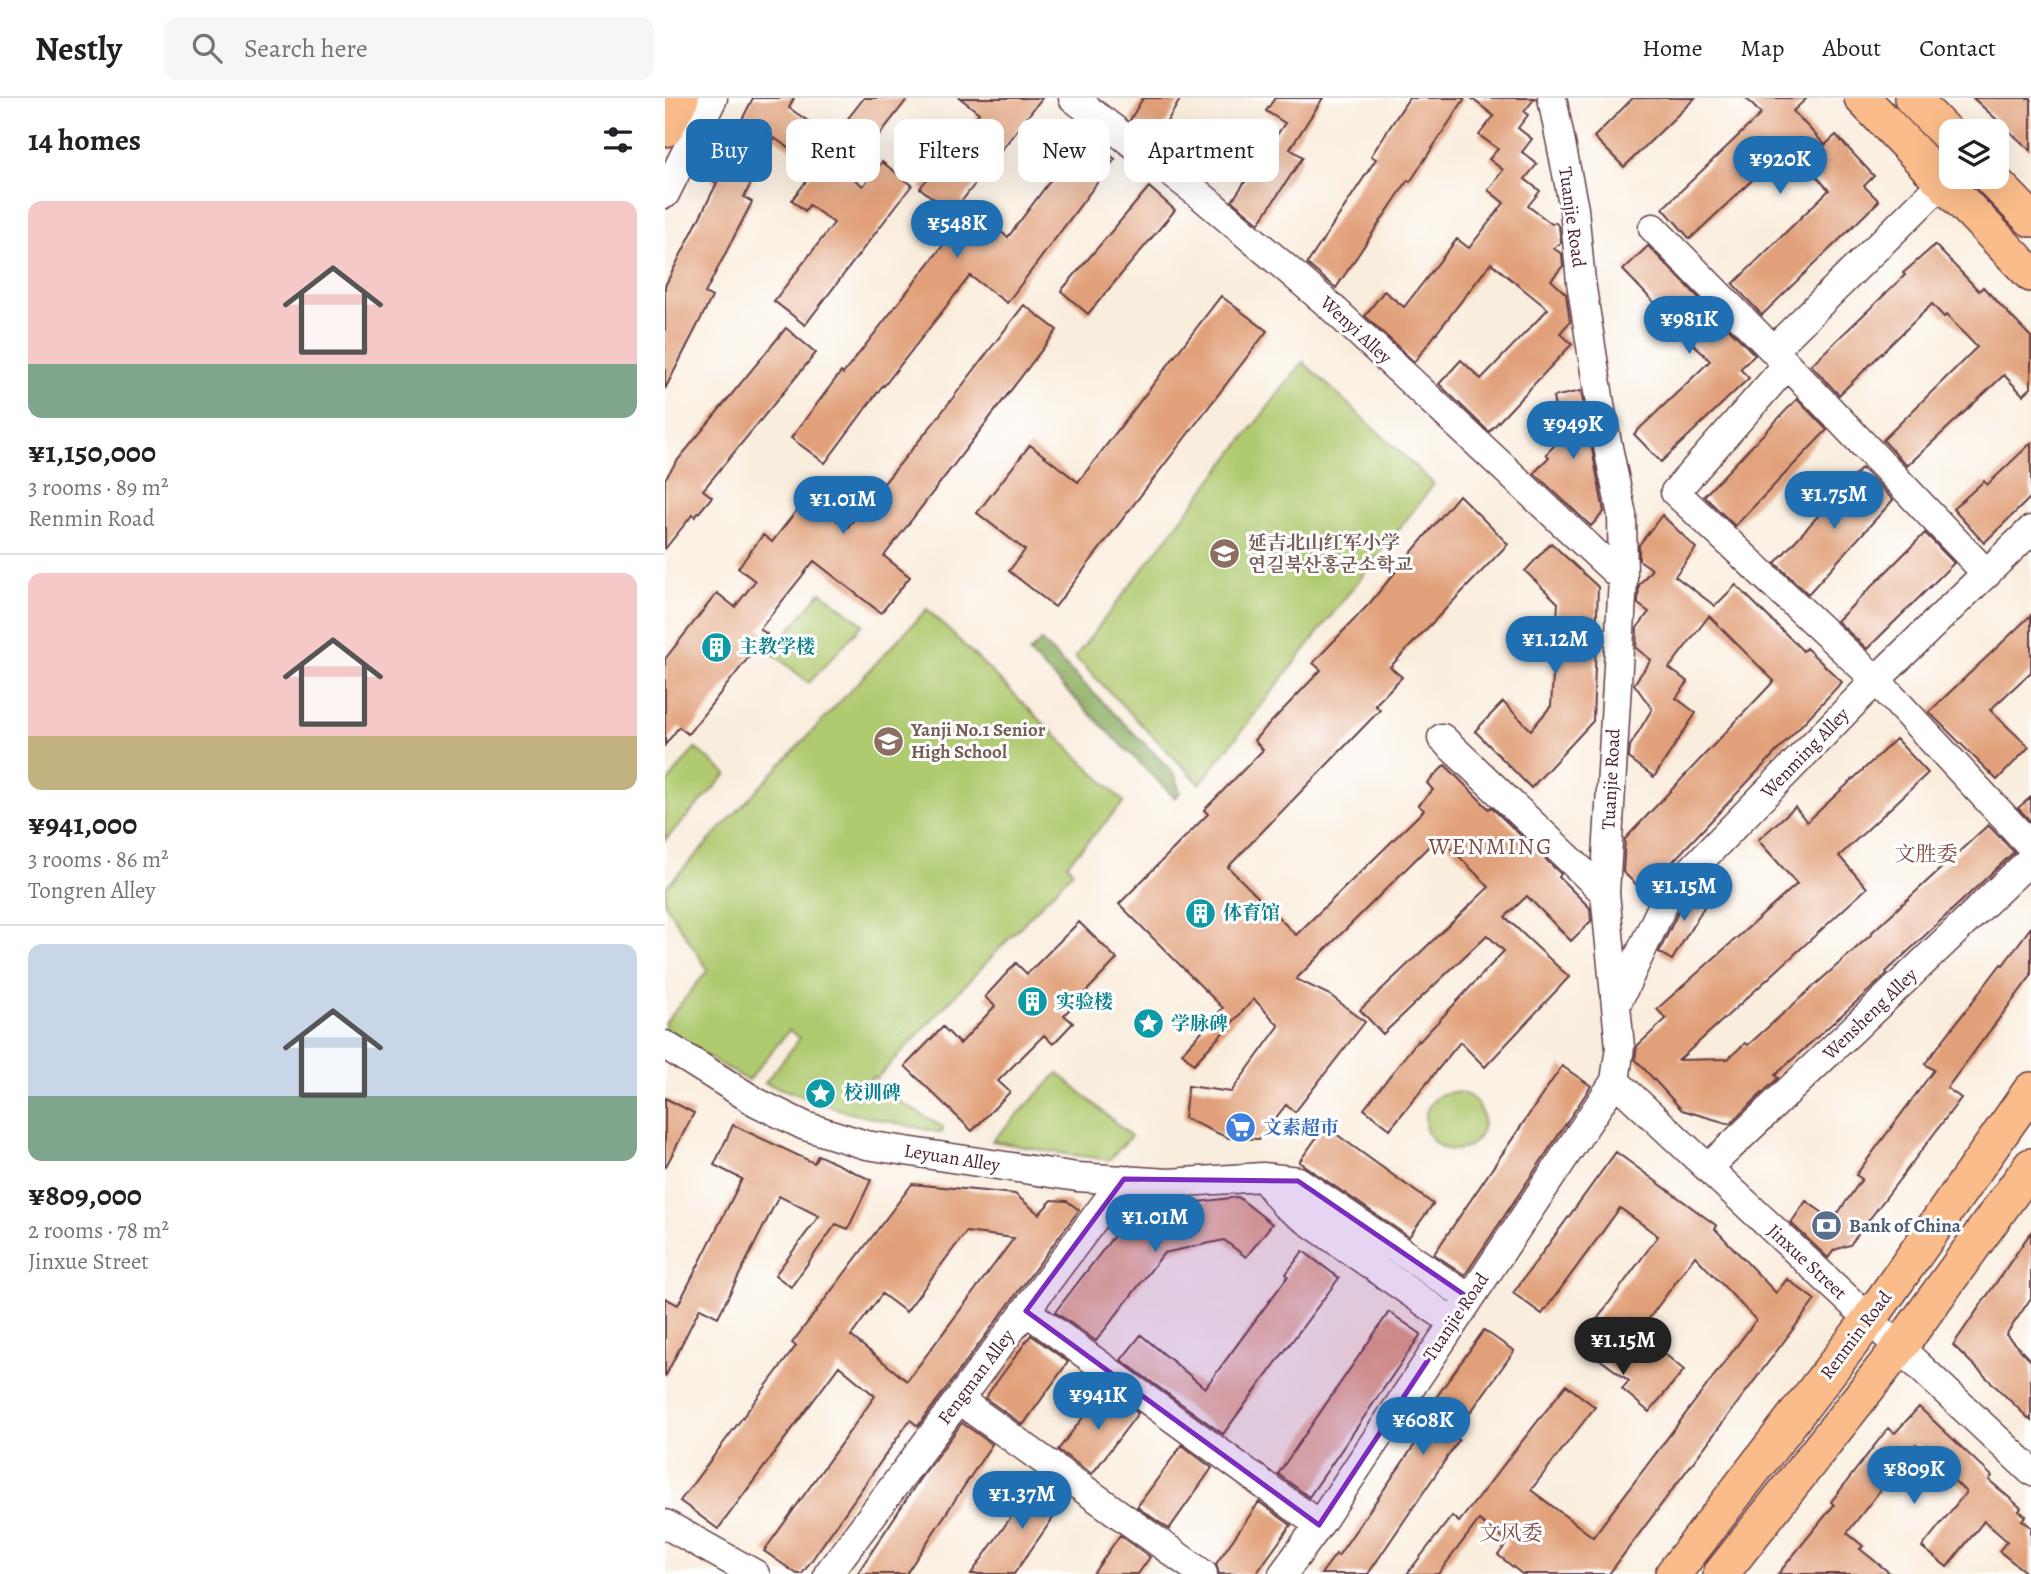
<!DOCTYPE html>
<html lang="en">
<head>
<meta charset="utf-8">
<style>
	:root { --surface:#fff; --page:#f6f6f6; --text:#202124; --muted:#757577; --line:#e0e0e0; --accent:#1f6fb2 }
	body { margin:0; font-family:Alegreya,"Noto Serif SC","Noto Serif KR",serif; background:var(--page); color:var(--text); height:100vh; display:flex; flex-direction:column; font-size:26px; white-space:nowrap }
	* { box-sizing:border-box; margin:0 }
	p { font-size:23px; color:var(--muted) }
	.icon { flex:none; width:38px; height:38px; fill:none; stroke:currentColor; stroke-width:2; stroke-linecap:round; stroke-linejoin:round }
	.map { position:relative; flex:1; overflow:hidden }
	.sheet { display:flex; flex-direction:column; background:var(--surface); width:665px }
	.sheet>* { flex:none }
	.top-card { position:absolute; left:21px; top:21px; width:665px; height:63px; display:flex; gap:14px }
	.tools { position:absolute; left:1274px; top:21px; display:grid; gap:14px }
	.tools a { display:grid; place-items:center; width:70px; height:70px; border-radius:14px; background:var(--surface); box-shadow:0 7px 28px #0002; font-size:35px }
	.price { position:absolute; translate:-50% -60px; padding:0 16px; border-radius:24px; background:var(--accent); color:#fff; font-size:23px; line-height:46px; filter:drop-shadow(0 2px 4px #0008) }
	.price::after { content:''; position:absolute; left:50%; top:42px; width:21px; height:16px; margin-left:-10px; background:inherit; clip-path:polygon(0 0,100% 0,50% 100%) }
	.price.on { background:#222; color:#fff }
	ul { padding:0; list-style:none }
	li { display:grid; align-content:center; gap:14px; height:371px; padding:0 28px }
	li+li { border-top:2px solid var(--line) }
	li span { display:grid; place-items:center; height:217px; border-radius:14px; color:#555 }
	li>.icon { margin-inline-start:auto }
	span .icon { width:126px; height:126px; fill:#fffc; stroke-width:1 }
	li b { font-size:30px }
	h2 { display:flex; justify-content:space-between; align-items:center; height:84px; padding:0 28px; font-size:30px }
	.chip { padding:0 24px; border-radius:14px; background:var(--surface); box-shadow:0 7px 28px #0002; font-size:24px; line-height:63px }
	.chip.on { background:var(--accent); color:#fff }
	header { display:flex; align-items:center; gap:42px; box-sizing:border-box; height:98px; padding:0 35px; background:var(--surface); border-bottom:2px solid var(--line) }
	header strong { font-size:33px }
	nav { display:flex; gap:38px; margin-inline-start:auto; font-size:24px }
	.search { width:490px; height:63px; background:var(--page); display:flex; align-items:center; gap:18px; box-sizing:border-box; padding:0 24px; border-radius:14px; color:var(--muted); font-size:26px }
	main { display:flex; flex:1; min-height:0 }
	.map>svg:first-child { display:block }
	.green { fill:#b0ca70; stroke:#7d744e; stroke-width:2 }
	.forest { fill:#8cae62; stroke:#6b6646; stroke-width:2 }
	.building { fill:#e1a079; fill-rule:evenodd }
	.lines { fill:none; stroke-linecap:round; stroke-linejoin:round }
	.minor-casing { stroke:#643e46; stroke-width:31 }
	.major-casing { stroke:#643e46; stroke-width:38 }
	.minor { stroke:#fff; stroke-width:28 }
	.major { stroke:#f9bc8a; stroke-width:35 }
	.marked { fill:#7b2cbf; fill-opacity:0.2; stroke:#7b2cbf; stroke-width:5; stroke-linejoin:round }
	.labels { text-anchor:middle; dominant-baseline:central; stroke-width:6; stroke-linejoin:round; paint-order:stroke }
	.street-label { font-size:19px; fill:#4a1f2b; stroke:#fff }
	.education-label { font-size:19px; font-weight:bold; fill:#785e54; stroke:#fff; text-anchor:start }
	.culture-label { font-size:19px; font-weight:bold; fill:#0d838f; stroke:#fff; text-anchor:start }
	.shop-label { font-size:19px; font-weight:bold; fill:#366cbe; stroke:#fff; text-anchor:start }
	.service-label { font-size:19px; font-weight:bold; fill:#4e5e75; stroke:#fff; text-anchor:start }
	.neighbourhood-label { font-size:21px; fill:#7f4c46; stroke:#fff }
	.quarter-label { font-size:23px; letter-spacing:2px; fill:#7f4c46; stroke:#fff }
</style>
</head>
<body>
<header>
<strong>Nestly</strong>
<div class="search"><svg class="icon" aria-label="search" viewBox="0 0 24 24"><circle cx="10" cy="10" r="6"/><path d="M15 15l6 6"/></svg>Search here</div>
<nav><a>Home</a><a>Map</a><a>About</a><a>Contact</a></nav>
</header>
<main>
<section class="sheet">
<h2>14 homes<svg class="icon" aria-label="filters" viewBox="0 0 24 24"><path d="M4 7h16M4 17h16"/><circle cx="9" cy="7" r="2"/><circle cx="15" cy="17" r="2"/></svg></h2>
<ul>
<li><span style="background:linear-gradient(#f6c9c9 75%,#7fa58c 0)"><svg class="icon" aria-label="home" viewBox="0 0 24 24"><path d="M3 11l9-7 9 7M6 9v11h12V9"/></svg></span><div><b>¥1,150,000</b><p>3 rooms · 89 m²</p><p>Renmin Road</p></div></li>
<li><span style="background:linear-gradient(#f6c9c9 75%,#c2b280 0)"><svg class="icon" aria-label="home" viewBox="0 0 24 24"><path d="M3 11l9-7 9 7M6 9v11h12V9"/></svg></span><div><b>¥941,000</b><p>3 rooms · 86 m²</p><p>Tongren Alley</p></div></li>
<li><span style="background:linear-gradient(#c9d6e8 70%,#7fa58c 0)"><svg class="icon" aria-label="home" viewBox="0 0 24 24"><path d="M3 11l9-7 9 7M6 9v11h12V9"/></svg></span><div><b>¥809,000</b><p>2 rooms · 78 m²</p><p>Jinxue Street</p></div></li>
</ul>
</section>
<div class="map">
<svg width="1366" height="1476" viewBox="0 0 1366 1476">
	<rect width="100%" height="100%" fill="#fff"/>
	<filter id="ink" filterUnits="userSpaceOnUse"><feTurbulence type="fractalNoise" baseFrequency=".0143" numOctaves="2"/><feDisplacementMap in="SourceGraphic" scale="14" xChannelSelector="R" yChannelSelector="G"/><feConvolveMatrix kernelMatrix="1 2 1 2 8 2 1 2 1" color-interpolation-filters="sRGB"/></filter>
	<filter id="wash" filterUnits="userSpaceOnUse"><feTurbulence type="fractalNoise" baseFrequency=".00686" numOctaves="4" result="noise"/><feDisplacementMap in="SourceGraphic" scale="28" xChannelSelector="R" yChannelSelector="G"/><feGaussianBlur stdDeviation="1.57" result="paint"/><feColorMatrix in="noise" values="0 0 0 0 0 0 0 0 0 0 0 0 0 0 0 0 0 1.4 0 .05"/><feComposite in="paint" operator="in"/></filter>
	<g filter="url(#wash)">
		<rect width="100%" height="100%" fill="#f9eddd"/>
		<path class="green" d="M638,264L769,386L535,686L410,559Z
			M156,494L198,526L144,585L106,554Z
			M262,511L459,704L402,766L408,773L211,981L208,979L204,982L225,998L278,1029L277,1035L185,1015L100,985L135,940L124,932L83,983L0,932V925L43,872L0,806V790Z
			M30,650L62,676L0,742V688Z
			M393,975L466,1038L444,1062L388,1054L327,1043Z
			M760 1023a29 29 0 1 1 58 0a29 29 0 1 1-58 0Z"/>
		<path class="forest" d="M376,543L510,676L515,694L510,700L364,555Z"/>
		<g id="blocks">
			<path class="building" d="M88,0H129L124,10L168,40L150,67L109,40L79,99L87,104L40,195L47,199L0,291V188L52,85L46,82Z
				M199,0H243L202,53L174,32Z
				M295,0H377L296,104L343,139L388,79L389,80L417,46L420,49L425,43L450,61L342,205L305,178L219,288L218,287L160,365L126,340L176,274L178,276L297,123L255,90L314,15Z
				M478,0H516L491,42L465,22Z
				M610,0H658L625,51L638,59L594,125L567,103L620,25L601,13Z
				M744,0H800L745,84L743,82L671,190L642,166L711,61L706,58Z
				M806,0H870L859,14L863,17L853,30L867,41L857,54L872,66L860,81L875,93L863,108L887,126L890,124L894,129L896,145L888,150L897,156L898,168L886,182L901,196L905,224L895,235L907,246L824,334L774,286L796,262L816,281L883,211L826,165L749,264L700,218L719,193L739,209L792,141L804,150L839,105L823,92L838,72L824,61L833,51L814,37L829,18Z
				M968,0H1030L959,69L929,39Z
				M1081,0H1142L1128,13L1160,47L1171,37L1209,78L1199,88L1214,103L1097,217L1068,186L1164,92L1123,48L1025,141L998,110L1096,16Z
				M1308,0H1366V53Z
				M160,58L198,88L217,64L247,87L140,227L109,203L169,125L144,107L140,113L127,102Z
				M484,89L510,112L423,216L396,193Z
				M1270,147L1314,193L1318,189L1366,239V290L1358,297L1339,277L1242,368L1218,342L1312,249L1281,217L1279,219L1267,206L1174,297L1146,267L1240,177L1238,175Z
				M983,148L1090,257L1075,271L1084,280L996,364L969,336L1045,263L958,172Z
				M556,198L602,233L390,509L344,473L360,452L312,415L365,347L413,384Z
				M359,207L392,232L219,458L245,479L216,515L149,463L95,531L102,536L23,636L14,629L0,647V561L52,495L70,509L90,483L73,470L98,437L107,444L142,399L182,430L267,327Z
				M121,230L151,255L38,392L47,399L30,419L28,416L0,451V381L12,363Z
				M916,293L939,414L926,428L869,375L884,359L881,356L896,341L888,299Z
				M1132,301L1162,332L1070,428L1039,398Z
				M1366,345V399L1319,445L1288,411L1319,383L1322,387Z
				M1197,370L1228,402L1143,496L1110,465Z
				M794,397L843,446L725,569L737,579L710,607L715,612L563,769L631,837L759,712L753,707L768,692L762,685L780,667L824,711L826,709L896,776L894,779L925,810L926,823L906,843L862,798L840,819L904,879L820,969L795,944L725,1031L699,1011L753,942L754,944L839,853L822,837L718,936L695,912L824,789L774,738L631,881L665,897L700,924L630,1014L621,1007L594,1041L563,1040L519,1020L523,988L566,994L614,928L589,901L529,966L517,955L558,910L454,806L543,716L539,712L598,652L589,642L656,572L648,565L704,506Z
				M997,417L1031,450L1010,478L1050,508L1071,487L1138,553L1141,550L1177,584L979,794L958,774L960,741L1109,583L1044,518L1004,570L1023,584L1011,600L1031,615L989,679L964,660L965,648L987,611L969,586L986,562L971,550L972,530L984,514L973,506L974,487L987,471L974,462V447Z
				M1260,435L1289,465L1202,551L1172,523Z
				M886,445L933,489L928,623L866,690L810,633L838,604L866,632L886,608L893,505L860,473Z
				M1366,517V574L1325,612L1364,649L1332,682L1264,614Z
				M1231,641L1263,675L1174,758L1202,790L1014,962L1063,961L1080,945L1083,947L1207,836L1206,835L1323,727L1349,754L1221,874L1222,876L1210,887L1110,977L1113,980L1065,1026L1017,1012L970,961L972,948L1001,921L992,911L1132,786L1093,742L1130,709L1142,724Z
				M1366,699V724L1353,710Z
				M1031,791L1045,799L1007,862L994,854L1017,806Z
				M414,824L452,861L399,917L408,925L388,946L379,937L333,983L345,994L307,1033L240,968L278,929L295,946L330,908L320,899L351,865L362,876Z
				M1366,829V878L1282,990L1296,1000L1185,1147L1169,1152L1163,1160L1126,1125L1141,1103L1168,1122L1197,1081L1191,1077L1269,972L1260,966L1336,866L1338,867Z
				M897,968L926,988L800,1177L769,1156Z
				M0,1000L29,1015L0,1070Z
				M68,1027L149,1065L153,1057L206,1082L183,1131L171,1126L126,1189L110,1177L154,1118L114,1098L53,1219L35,1210L0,1279V1200L13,1207L77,1081L49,1067Z
				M660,1028L768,1106L744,1139L634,1064Z
				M951,1054L1052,1128L1050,1131L1111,1195L1122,1181L1150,1202L944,1476H857L833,1457L843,1444L814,1422L773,1476H742L787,1418L794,1424L901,1287L930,1309L866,1392L928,1439L1091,1222L1030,1158L974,1234L1019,1272L984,1314L957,1291L964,1283L914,1246L993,1138L955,1110L877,1216L848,1195Z
				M247,1086L350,1096L374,1116L387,1102L402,1103L414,1112L253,1328L245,1322L137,1476H132L99,1453L210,1298L174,1268L53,1431L15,1403L131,1248L127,1245ZM301,1134L349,1140L242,1283L186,1238L217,1196L241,1214Z
				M573,1099L607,1126L581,1159L559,1142L499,1155L431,1243L390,1214L469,1112Z
				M1366,1134V1200L1341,1237L1366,1263V1323L1288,1247Z
				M638,1153L674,1180L558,1336L456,1262L476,1237L540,1290L623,1178L621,1176Z
				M724,1214L756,1236L644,1399L613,1376Z
				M819,1232L849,1253L788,1339L794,1342L703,1476H656L671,1456L673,1458L766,1323L758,1318Z
				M366,1237L403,1264L358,1327L320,1300Z
				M440,1291L473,1315L427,1376L393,1352Z
				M1254,1309L1327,1378L1324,1382L1356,1410L1354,1413L1361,1418L1357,1422L1366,1429V1476H1363L1334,1453L1342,1443L1319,1423L1282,1469L1257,1449L1301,1394L1251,1346L1182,1435L1198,1448L1195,1451L1226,1476H1113L1169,1407L1166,1404L1223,1330L1230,1335Z
				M297,1325L327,1346L241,1476H192L254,1382Z
				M517,1347L547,1370L504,1431L472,1409Z
				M374,1379L402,1400L349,1476H306Z
				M594,1404L626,1427L591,1476H554L551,1466Z
				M455,1437L485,1459L473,1476H428Z"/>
		</g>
	</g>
	<g filter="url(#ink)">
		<use href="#blocks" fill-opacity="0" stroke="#643e46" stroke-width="2"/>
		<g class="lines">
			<defs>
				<path id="minor" d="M408,0L534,96L662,205L958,481
					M0,96L48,0
					M988,130L1108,252L1322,476
					M1108,252L1278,84
					M1122,267L1010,394L1211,582L1366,748
					M777,640L940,795
					M952,905L1003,796L1211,582L1366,432
					M0,947L91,1004L140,1028L201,1047L412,1079L503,1085L598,1079L633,1083L804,1200
					M950,983L1366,1373
					M1043,1070L1366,761
					M598,1079L620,1107L788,1224
					M361,1213L654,1427
					M294,1302L538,1476
					M0,1426L90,1476
					M163,1476L459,1081
					M618,1476L654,1427L950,983L955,949L940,795L958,481L957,417L938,325L916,184L909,111L887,0"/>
				<path id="major" d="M1197,0L1366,176
					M1247,0L1286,40
					M0,31L16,0
					M1325,79L1366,121
					M1008,1476L1204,1222L1366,992
					M1056,1476L1234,1250L1366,1068"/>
			</defs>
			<use href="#minor" class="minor-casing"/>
			<use href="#major" class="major-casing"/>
			<use href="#minor" class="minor"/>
			<use href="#major" class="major"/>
		</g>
	</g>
	<path class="marked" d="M459,1081L633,1083L804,1200L654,1427L361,1213Z"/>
	<defs>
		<symbol id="school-disc" viewBox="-11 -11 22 22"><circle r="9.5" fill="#8d6e63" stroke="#fff"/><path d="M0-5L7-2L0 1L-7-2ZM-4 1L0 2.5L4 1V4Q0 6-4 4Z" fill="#fff"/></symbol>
		<symbol id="building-disc" viewBox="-11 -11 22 22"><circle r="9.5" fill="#0f9aa8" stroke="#fff"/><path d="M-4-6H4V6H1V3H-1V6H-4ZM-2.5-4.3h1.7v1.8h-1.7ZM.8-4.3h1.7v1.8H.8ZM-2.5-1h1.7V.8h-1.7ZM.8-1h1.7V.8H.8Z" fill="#fff"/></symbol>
		<symbol id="sight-disc" viewBox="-11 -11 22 22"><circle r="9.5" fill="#0f9aa8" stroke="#fff"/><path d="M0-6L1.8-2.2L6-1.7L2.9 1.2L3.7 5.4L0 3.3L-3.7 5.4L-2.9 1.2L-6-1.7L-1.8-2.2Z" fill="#fff"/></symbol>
		<symbol id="supermarket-disc" viewBox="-11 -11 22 22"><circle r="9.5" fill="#3f7fe0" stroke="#fff"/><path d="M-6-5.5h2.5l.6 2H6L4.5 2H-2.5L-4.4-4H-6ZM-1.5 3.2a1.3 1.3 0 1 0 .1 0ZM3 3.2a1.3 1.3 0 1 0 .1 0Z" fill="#fff"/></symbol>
		<symbol id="bank-disc" viewBox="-11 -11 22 22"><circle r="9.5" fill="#5c6f8a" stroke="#fff"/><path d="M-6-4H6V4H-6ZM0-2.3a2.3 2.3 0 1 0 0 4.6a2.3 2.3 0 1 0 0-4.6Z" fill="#fff"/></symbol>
	</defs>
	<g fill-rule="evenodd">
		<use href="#school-disc" x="542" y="438" width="35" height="35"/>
		<use href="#building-disc" x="34" y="532" width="35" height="35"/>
		<use href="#school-disc" x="206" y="626" width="35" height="35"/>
		<use href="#building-disc" x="518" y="798" width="35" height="35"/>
		<use href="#building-disc" x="350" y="886" width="35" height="35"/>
		<use href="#sight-disc" x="466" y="908" width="35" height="35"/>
		<use href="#sight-disc" x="138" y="978" width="35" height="35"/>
		<use href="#supermarket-disc" x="558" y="1012" width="35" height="35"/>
		<use href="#bank-disc" x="1144" y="1110" width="35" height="35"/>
	</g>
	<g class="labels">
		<g class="street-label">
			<text transform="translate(907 119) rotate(82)">Tuanjie Road</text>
			<text transform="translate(691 232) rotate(43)">Wenyi Alley</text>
			<text transform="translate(1140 655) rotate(-46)">Wenming Alley</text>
			<text transform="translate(946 681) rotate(-87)">Tuanjie Road</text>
			<text transform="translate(1205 916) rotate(-44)">Wensheng Alley</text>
			<text transform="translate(287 1060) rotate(9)">Leyuan Alley</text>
			<text transform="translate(1142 1164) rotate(43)">Jinxue Street</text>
			<text transform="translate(791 1219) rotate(-56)">Tuanjie Road</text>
			<text transform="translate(1191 1237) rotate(-53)">Renmin Road</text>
			<text transform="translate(311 1279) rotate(-53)">Fengman Alley</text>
		</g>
		<g class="education-label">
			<text x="583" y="445">延吉北山红军小学<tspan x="583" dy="22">연길북산홍군소학교</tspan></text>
			<text x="246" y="632">Yanji No.1 Senior<tspan x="246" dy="22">High School</tspan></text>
		</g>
		<g class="culture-label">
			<text x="74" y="549">主教学楼</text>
			<text x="558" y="815">体育馆</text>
			<text x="391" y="904">实验楼</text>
			<text x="506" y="926">学脉碑</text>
			<text x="179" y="995">校训碑</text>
		</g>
		<g class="shop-label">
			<text x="598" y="1030">文素超市</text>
		</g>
		<g class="service-label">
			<text x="1184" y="1128">Bank of China</text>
		</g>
		<g class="neighbourhood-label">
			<text x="1261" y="756">文胜委</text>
			<text x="846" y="1435">文风委</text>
		</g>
		<g class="quarter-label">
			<text x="826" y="748">WENMING</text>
		</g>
	</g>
</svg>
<div class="tools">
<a><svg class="icon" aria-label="layers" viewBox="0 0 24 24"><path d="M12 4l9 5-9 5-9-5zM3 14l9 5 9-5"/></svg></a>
</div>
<b class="price" style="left:1115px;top:98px">¥920K</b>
<b class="price" style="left:292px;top:162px">¥548K</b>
<b class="price" style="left:1024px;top:258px">¥981K</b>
<b class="price" style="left:908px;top:363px">¥949K</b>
<b class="price" style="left:1169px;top:433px">¥1.75M</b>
<b class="price" style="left:178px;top:438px">¥1.01M</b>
<b class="price" style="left:890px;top:578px">¥1.12M</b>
<b class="price" style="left:1019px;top:825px">¥1.15M</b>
<b class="price" style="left:490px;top:1156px">¥1.01M</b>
<b class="price on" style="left:958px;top:1279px">¥1.15M</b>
<b class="price" style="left:433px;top:1334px">¥941K</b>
<b class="price" style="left:758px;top:1359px">¥608K</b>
<b class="price" style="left:1249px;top:1408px">¥809K</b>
<b class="price" style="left:357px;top:1433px">¥1.37M</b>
<div class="top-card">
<a class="chip on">Buy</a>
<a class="chip">Rent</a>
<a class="chip">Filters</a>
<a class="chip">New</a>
<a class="chip">Apartment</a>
</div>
</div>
</main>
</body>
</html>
